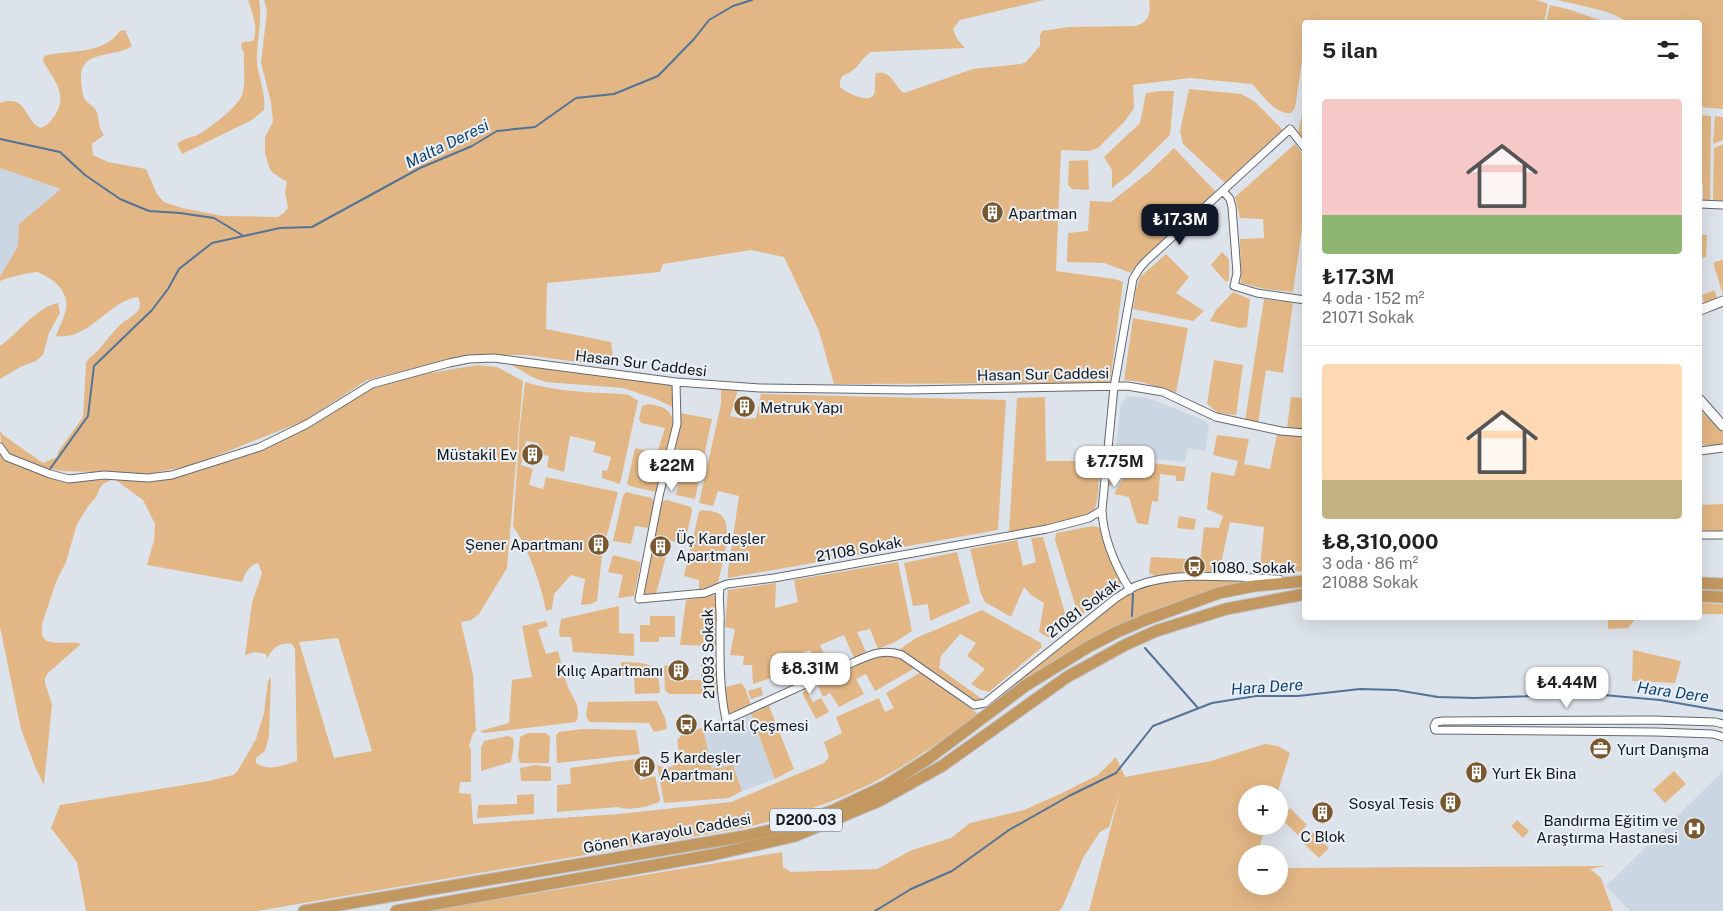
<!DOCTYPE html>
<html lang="tr">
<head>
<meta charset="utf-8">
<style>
	:root { --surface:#fff; --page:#f2f2f2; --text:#222; --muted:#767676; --line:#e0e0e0; --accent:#111827 }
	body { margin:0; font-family:"Public Sans",sans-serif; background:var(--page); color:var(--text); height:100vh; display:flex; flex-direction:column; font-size:19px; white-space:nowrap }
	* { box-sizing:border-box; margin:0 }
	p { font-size:16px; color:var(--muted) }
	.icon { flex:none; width:28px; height:28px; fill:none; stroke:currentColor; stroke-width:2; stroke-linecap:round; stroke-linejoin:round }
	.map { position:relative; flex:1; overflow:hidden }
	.side { position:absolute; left:1302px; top:20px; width:400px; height:600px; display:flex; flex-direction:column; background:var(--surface); border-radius:5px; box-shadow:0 5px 20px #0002 }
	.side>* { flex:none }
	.controls { position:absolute; left:1238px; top:785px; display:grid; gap:10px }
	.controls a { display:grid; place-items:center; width:50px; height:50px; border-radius:50%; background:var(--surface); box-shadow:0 5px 20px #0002; font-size:25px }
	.price { position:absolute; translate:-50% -42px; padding:0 11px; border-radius:10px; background:#fff; color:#222; font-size:16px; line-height:32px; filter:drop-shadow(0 1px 2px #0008) }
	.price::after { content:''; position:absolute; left:50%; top:30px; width:15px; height:11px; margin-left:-8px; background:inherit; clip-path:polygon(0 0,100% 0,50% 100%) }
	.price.on { background:var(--accent); color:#fff }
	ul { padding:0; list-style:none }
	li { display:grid; align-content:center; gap:10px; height:265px; padding:0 20px }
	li+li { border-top:1px solid var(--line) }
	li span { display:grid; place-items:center; height:155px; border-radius:5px; color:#555 }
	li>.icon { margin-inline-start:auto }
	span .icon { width:90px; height:90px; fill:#fffc; stroke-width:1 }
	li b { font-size:21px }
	h2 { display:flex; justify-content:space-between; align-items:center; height:60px; padding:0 20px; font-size:21px }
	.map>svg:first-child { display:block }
	.built { fill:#cbd6e3 }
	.green { fill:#e3b785; fill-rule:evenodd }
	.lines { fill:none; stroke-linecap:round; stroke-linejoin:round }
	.stream { stroke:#527396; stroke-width:2 }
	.minor-casing { stroke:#63696f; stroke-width:9 }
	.tertiary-casing { stroke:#63696f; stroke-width:11 }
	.secondary-casing { stroke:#63696f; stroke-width:11 }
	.trunk-casing { stroke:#bebebf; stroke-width:13 }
	.minor { stroke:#fff; stroke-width:7 }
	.tertiary { stroke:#fff; stroke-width:9 }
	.secondary { stroke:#fff; stroke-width:9 }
	.trunk { stroke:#c39760; stroke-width:11 }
	.labels { text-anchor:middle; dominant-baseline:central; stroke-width:4; stroke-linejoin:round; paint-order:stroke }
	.shield { fill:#eaf0f7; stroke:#56595c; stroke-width:1 }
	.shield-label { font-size:14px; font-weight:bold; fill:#16181a }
	.poi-label { font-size:15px; fill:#16181a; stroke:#eaf0f7; text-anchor:start }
	.street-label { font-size:15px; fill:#16181a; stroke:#eaf0f7 }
	.water-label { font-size:16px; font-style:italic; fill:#0f4271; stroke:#eaf0f7 }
</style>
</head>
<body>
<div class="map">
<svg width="1723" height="911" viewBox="0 0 1723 911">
	<rect width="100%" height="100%" fill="#dde3ea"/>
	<path class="built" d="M0,168L61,189L19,224L18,246L0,277Z
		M1127,396L1148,398L1206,421L1209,427L1205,451L1188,448L1185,462L1115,455L1121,403Z
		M751,714L775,779L742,791L733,766L712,770L703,729Z
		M1723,771V911H1630L1606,886Z"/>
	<path class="green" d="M248,0H259C263,21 256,42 257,63C259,79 266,94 264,110L252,120L182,154L177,144C183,138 193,138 201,133C213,125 240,106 243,92C246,80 243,65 244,53L241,47L242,42L253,41C259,29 252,12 248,0Z
		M264,0H1044L960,20L953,29L957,39L965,48L871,52C858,61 859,70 842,76L840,81V87C846,92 869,105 874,94C876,89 874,80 876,73C891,69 894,86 904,93L973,69L1021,64L1026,62L1040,46V35L1042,31L1069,27L1135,26C1149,22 1151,14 1149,0H1537L1548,4L1544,22H1305V40L1295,108L1291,113C1275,115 1262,94 1252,84L1190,78L1133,85L1134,108L1125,121L1098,148L1089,151L1061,150L1056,271L1115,279L1123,282L1110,383L834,384L819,331L784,257L751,250L663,264L660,272L547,283L546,329L611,342L614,367L526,355H466L367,380L304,421L193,465L148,474L62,471L46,468L9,454L1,444L0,431L3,435L43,463L57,457L58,452L83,417L86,364C87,360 89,358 93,355C103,346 110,335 119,326C128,317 146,313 138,297C108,301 89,341 56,336C59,327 64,319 66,309C69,291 53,278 37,272C27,273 9,277 0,281V277L18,246L19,224L61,189L0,168V103C27,94 23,118 40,128C47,126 51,121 55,115C69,94 53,79 43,61L44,56C70,49 102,56 120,31L125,30L132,46C116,58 80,49 81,78C81,84 82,92 84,98C87,103 92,105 95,109C100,116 97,126 104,135L92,144L93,155L108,162L146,169L157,194L164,202L182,208L223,216L278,217L284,213L288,208L285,193L287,182L273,173L270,169L265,154V137L273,122L271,102L261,63L267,10Z
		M1558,0H1723V109L1700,107V22H1626C1614,10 1575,5 1558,0Z
		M1550,5L1571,10L1599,20L1598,22H1546Z
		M1189,89L1241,94L1254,101L1283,130L1225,183L1183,144L1180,131Z
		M1160,91H1174L1170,135L1130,174L1112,188V170L1104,157L1140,123L1146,93Z
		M1305,101V142L1298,133Z
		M1700,115L1711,116L1710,200H1703V185H1700Z
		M1715,116L1723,117V140L1713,144Z
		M1295,144L1305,157V207L1293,292L1265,289L1241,283L1240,239L1264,238L1263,219L1240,218L1235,197Z
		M1723,144V201L1713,200L1714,148Z
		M1174,148L1216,192L1136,265L1131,273L1104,263L1067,262L1068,233L1088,231L1090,201L1111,202L1149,172Z
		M1088,160L1089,190L1072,189L1068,185L1069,161Z
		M1700,235H1707L1706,257L1700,259Z
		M1222,252L1229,259V280L1226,282L1211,265Z
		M1166,254L1189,277L1176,293L1204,311L1193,321L1133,309L1136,290L1140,277Z
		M1723,260V295L1714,266V262Z
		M1715,290L1717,299L1704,303L1702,295Z
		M1233,292L1250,299L1247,327L1240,328L1210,321L1216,310Z
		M1264,299L1293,303L1283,373L1266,370L1258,423L1245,421Z
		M58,303L60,313L49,333L43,355L36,361L20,367L0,379V346C19,333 35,308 58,303Z
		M1133,318L1188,328L1176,393L1141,382L1124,380Z
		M1214,360L1243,365L1236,415L1218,413L1207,404Z
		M510,364L675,386L673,407L656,399L623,388L546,382L532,377Z
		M477,365L497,367L523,381L507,568L479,614L471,620L461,622L473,675L476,731L473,733L469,746L471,748V782H460L459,793L471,794L473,824L619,814L731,802L824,763L829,757L824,742L842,733L836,717L879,698L885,712L894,708L886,693L921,672L978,714C942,741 904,768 862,788C824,806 784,818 743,828L257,911H86L77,862L51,828L60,805L209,781L233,775L237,772L256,739L264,713L268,681L271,677L269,736L265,751L256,758V763C268,772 284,765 297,761L295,649L292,644C279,642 273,648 267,659L266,654L255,652L245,655L252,603L262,573L258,563C249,565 245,574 242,582L147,565L154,540L155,524L143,500L117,481L113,479L103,484L100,488L96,497L89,505L77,524L66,562L56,582L42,624V635L45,640C57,646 68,640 81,644L48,673L45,678V683L52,704L44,785L36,769L21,729L0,627V452L7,459L38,473L63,482L105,477L171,478L256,452L311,427L368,390L407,377ZM338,638L372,751L334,758L299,642Z
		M525,382C557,392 589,392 622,394L629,395L638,401L620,484L602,478V470L607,471L611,457L593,452L596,442L570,436L564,472L547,467L549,456L542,455L538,443L526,441L521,465L533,469L529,485L543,489L546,477L618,492L606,539L592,536L589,551L602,555L597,601L591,604L581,605L585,579L571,575L554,594L552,609L546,611C541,584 529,549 513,526L520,426Z
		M721,389L738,390L730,416L745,419L756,418L761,394L1006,400L998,530L728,578V571L739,496L718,491L713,506L699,503L721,404Z
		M1045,397L1046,461H1100C1099,470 1099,501 1095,508C1086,521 1027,528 1009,532L1017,398Z
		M1291,397L1305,398V430L1287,428Z
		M648,404C663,406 673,409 673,426L656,492L630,486L627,484L635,448L657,453L665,428L641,423L639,419L642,406Z
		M1700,410L1723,433V446L1700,445Z
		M681,413L712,419L695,499L676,495L679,483L666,480L670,463L685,466L688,452L674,448Z
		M1277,434L1305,437V571L1262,573L1260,567L1264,527L1230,522L1219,572L1199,571L1204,527L1219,528L1223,516L1207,509L1211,472L1234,476L1238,461L1213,455L1217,435L1249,439L1244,464L1270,469Z
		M1112,458L1128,461L1111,485L1108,487Z
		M1134,461L1186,467L1184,481H1176V476L1160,474L1158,502L1152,501L1148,525L1137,523L1129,497L1114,494Z
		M626,492L652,498L654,503L648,528L635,526L631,544L613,541L623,496Z
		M667,500L691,507L692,511L685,543L655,539L662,501Z
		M1723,504V531L1700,530V505Z
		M702,510C708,511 719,511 723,517C733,531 721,570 717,586L699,590V580L684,576L699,512Z
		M1179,516L1196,519L1194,530L1177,528Z
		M1093,526L1101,528L1121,581L1119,588L1081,615L1078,614L1055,540L1056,533Z
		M1043,537L1069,627L1051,639L1039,632L1044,603L1031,595L1024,587L1011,617L985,602L981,594L970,549L1017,540L1023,566L1036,562L1031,538Z
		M957,552L970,603L930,621L928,604L913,606L904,563Z
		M652,554L666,556L656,594L641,595Z
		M613,555L641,562L634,596L618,598L623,575L608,572Z
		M1151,557L1189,559L1188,571L1157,577L1149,573Z
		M898,562L912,631L895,642L878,649L870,629L857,632L866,652L854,658L844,635L820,645L830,668L821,672L810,650L795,656L806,680L790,687L782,674L753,684L752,665H743L744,656L730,655L735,629L725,627L728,590L776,583L775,608L798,602L794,580Z
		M1196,580L1254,582C1217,590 1181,598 1147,613C1099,632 1057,661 1013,688L1011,686L1129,593L1156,584Z
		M715,595L717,617L716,646L680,645L686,600Z
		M1700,603L1723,604V614H1700Z
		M619,606V633L634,634V656L573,652L571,637H560L559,632L561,619Z
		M982,610L1041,643L1042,647L989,692L981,690L971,684L985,669L967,656L976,643L960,634L941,656L939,668L982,699L972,701L940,676L901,652L900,649L916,638Z
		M650,616H675V637H659V642H640V625H650Z
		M1608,618H1636L1628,628L1608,629Z
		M546,621L548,626L538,630L546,654L558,651C561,661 563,672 566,682C571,697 583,706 576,722L484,733L480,731L509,723L512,680L532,677L522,626Z
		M1633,650L1681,661L1675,683L1632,681Z
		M886,654L895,656L913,665V669L875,691L866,674L856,679L864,694L839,707L830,693L823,697L817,684L876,656Z
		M621,662C648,663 659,661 660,693L635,694L634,677L621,676Z
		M701,663H717L718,694H669L665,690L664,666L670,665V680H701Z
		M741,683L745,688L751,705L731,713H727L723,688Z
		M761,687L763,695L751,699L748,691Z
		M806,690L813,702L821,698L829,712L816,719L802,693Z
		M657,701L665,718L667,729L654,732L649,723L589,722L586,715L588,702Z
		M769,706L794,769L775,779L751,714Z
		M703,728L712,769L733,765L742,791L729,798L664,803L657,765C665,769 670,768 678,763L680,758L677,740L686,731Z
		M582,729L636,730L640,754L557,763L556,735L559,732Z
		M528,733H546L550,737L549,763H520L518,757L520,737Z
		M508,736L513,738L514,744L511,762L481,771V748L484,741Z
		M1265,744L1278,746L1290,753L1277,794H1246V826H1266L1257,854H1246V886H1279V868L1606,866L1590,869L1601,878L1613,911H1089L1120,792L1109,827L1100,832L1083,858L1063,906L1059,911H428L782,852L783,867L791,872L877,869L912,850L951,838L970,823L1024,810L1062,793L1098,775L1116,757L1125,777L1211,761Z
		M636,759L640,780L655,776L660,798L659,802C647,807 630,811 618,807L557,812V785L571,784L570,768Z
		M535,765L551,767V781H521L520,768Z
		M1674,771L1686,784L1665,803L1653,790Z
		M534,794V814L477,818L478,805L517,804V795Z
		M1290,808L1307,825L1298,835L1280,818Z
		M1517,820L1529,831L1523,838L1511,826Z
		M1312,832L1329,848L1319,858L1302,842Z"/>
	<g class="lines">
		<path class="stream" d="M0,139L60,152L85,175L120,199L149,211L180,213L214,218L242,235
			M50,469L88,416L94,366L152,310L168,289L179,269L212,243L280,228L312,227L420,168L472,146L497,131L535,127L576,98L614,94L658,76L694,39L709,20L733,6L752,0
			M1132,616L1133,594
			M1145,648L1198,708
			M875,911L911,889L952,871L1009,830L1069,796L1116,773L1153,726L1212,703L1256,696H1298L1360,689L1396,690L1438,697L1475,698L1592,694L1660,700L1723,711"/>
		<defs>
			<path id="minor" d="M1223,191L1230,199L1232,207L1237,273L1234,286L1257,293L1305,300
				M1700,204L1723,205
				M676,382L677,424L659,496L639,599L705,593L727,584L774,578L1047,529L1089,518L1102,510
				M0,447L7,457L50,474L69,479L104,475L148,478L172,475L260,447L307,424L372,384L449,363L469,359L494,358L676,382L760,388L909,390L1127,386L1163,392L1216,417L1281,431L1305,433
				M1700,451L1723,448
				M1700,535H1723
				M720,588C718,599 721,611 720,623C720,656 719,687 726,720L854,662C870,655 884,648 902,655L974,705L985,703L1116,598C1123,594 1129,589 1136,586C1177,570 1236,578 1279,579
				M1130,590C1116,567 1103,537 1102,510L1114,387L1133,279L1139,269L1145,262L1290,129L1305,148
				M1723,724L1715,722L1653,720L1443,721L1436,722L1434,726L1435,730L1656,732L1713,734L1723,737"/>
			<path id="tertiary" d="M1700,400L1723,426"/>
			<path id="secondary" d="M1700,310L1723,301"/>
			<path id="trunk" d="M1700,583L1723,584
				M1700,596L1723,597
				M304,911L745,836L789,826L834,810L885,786L929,758L1025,686L1088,647L1117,632L1145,620L1219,593L1254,586L1305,581
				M396,911L712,855L795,836L879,801L942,766L1067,677L1125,645L1156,631L1226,609L1305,594"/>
		</defs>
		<use href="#minor" class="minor-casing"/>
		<use href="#tertiary" class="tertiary-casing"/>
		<use href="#secondary" class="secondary-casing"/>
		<use href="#trunk" class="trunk-casing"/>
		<use href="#minor" class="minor"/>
		<use href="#tertiary" class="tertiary"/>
		<use href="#secondary" class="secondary"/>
		<use href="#trunk" class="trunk"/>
	</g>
	<defs>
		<symbol id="building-disc" viewBox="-11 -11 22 22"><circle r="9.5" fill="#79572f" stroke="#eaf0f7"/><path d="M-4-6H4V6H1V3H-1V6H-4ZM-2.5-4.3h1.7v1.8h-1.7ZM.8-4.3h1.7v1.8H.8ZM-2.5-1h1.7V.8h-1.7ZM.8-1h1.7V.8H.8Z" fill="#fff"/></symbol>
		<symbol id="bus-disc" viewBox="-11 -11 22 22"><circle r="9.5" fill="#79572f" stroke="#eaf0f7"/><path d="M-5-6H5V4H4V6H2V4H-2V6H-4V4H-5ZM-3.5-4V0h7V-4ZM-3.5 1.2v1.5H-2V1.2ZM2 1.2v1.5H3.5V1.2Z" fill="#fff"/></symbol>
		<symbol id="office-disc" viewBox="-11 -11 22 22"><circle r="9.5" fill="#79572f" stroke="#eaf0f7"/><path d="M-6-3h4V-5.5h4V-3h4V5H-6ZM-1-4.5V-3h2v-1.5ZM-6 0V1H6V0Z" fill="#fff"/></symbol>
		<symbol id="hospital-disc" viewBox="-11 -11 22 22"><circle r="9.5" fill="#79572f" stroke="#eaf0f7"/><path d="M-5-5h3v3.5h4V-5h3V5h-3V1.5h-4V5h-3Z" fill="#fff"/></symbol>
	</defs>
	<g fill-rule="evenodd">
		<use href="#building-disc" x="980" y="200" width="25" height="25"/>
		<use href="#building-disc" x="732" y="394" width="25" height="25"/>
		<use href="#building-disc" x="520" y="442" width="25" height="25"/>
		<use href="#building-disc" x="586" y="532" width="25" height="25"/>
		<use href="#building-disc" x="648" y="534" width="25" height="25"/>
		<use href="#bus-disc" x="1182" y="554" width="25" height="25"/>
		<use href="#building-disc" x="666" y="658" width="25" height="25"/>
		<use href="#bus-disc" x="674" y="712" width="25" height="25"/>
		<use href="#office-disc" x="1588" y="736" width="25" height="25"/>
		<use href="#building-disc" x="632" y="754" width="25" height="25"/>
		<use href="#building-disc" x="1464" y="760" width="25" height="25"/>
		<use href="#building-disc" x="1438" y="790" width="25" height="25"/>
		<use href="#building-disc" x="1310" y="800" width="25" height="25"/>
		<use href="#hospital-disc" x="1682" y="816" width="25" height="25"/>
	</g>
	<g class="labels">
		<rect class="shield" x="770" y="808.5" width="72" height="23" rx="4"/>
		<g class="shield-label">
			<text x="806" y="820">D200-03</text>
		</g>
		<g class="poi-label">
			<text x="1008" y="213">Apartman</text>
			<text x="760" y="407">Metruk Yapı</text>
			<text x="517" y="454" text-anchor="end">Müstakil Ev</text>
			<text x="676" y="538">Üç Kardeşler<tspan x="676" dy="17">Apartmanı</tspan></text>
			<text x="583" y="544" text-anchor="end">Şener Apartmanı</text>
			<text x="1211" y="567">1080. Sokak</text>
			<text x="663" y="670" text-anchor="end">Kılıç Apartmanı</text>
			<text x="703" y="725">Kartal Çeşmesi</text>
			<text x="1617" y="749">Yurt Danışma</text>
			<text x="660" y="757">5 Kardeşler<tspan x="660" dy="17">Apartmanı</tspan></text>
			<text x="1492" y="773">Yurt Ek Bina</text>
			<text x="1434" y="803" text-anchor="end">Sosyal Tesis</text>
			<text x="1678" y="820" text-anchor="end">Bandırma Eğitim ve<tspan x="1678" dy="17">Araştırma Hastanesi</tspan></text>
			<text x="1323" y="836" text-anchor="middle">C Blok</text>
		</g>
		<g class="street-label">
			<text transform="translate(641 363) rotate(7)">Hasan Sur Caddesi</text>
			<text transform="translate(1043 374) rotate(-1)">Hasan Sur Caddesi</text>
			<text transform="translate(859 549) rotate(-10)">21108 Sokak</text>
			<text transform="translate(1083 608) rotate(-37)">21081 Sokak</text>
			<text transform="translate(708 654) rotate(-91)">21093 Sokak</text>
			<text transform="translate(667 833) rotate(-10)">Gönen Karayolu Caddesi</text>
		</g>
		<g class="water-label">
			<text transform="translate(447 144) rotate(-26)">Malta Deresi</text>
			<text transform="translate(1267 687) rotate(-4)">Hara Dere</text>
			<text transform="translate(1673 692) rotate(8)">Hara Dere</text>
		</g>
	</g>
</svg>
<div class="controls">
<a>+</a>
<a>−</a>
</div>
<b class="price on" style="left:1180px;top:246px">₺17.3M</b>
<b class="price" style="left:1115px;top:488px">₺7.75M</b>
<b class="price" style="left:672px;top:492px">₺22M</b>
<b class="price" style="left:810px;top:695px">₺8.31M</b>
<b class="price" style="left:1567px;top:709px">₺4.44M</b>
<section class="side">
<h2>5 ilan<svg class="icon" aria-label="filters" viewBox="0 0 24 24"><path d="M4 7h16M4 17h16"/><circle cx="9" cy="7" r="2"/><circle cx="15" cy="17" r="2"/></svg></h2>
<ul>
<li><span style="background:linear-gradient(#f6c9c9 75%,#8fb573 0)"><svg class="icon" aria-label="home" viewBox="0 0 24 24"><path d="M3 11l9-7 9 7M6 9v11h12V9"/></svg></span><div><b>₺17.3M</b><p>4 oda · 152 m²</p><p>21071 Sokak</p></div></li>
<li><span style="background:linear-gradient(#ffd9b3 75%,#c2b280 0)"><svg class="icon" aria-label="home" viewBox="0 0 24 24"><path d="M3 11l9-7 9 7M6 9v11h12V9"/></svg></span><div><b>₺8,310,000</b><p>3 oda · 86 m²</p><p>21088 Sokak</p></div></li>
</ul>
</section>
</div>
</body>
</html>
